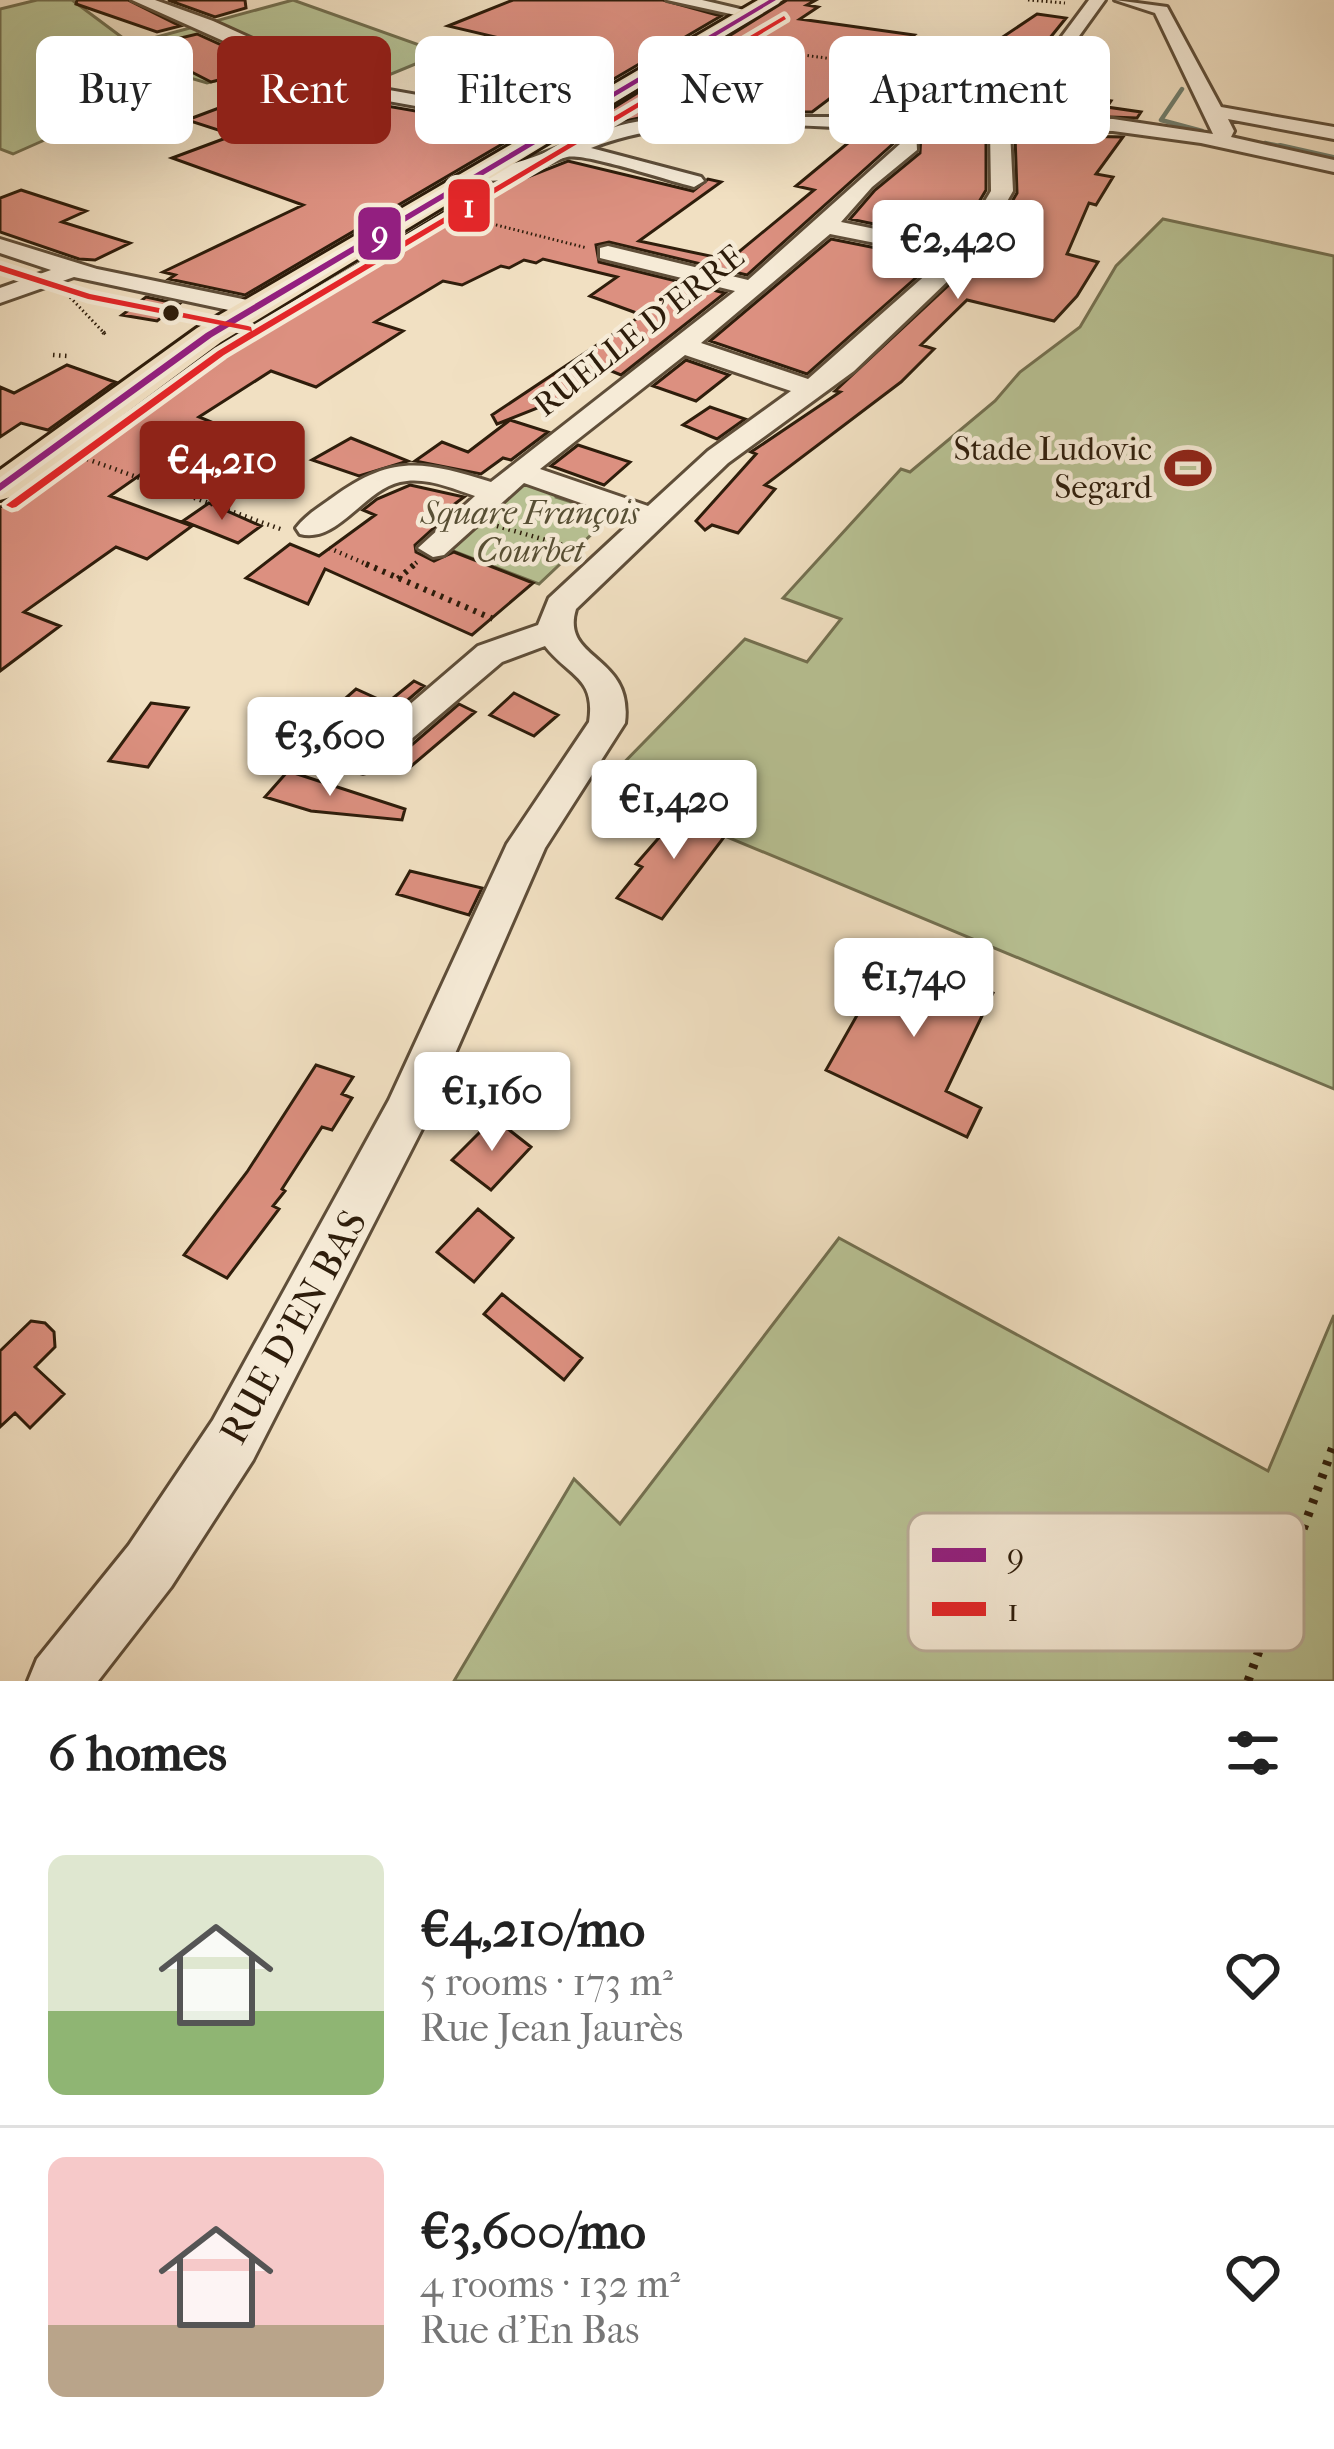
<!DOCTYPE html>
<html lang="en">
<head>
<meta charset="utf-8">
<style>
	:root { --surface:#fff; --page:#f6f6f6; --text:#222; --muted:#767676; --line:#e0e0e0; --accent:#8f2418 }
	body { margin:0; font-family:"IM FELL French Canon",serif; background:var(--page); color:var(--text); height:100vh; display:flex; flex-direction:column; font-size:45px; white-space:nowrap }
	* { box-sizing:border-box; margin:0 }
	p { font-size:39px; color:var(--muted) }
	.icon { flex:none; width:66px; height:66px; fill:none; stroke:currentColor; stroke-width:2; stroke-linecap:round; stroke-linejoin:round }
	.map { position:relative; height:1681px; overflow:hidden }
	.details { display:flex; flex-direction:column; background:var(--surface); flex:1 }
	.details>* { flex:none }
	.top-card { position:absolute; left:36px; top:36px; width:1263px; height:108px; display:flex; gap:24px }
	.price { position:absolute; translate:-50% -102px; padding:0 27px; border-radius:12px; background:#fff; color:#222; font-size:39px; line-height:78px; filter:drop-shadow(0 3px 6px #0008) }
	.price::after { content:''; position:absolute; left:50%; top:72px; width:36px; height:27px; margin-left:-18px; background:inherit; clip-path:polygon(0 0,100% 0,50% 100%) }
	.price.on { background:var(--accent); color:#fff }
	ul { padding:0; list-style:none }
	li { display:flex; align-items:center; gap:36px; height:300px; padding:0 48px }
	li+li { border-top:3px solid var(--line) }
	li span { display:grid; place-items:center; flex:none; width:336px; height:240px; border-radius:18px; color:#555 }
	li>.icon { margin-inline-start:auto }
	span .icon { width:144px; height:144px; fill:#fffc; stroke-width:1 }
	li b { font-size:51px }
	h2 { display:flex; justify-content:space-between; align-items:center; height:144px; padding:0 48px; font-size:51px }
	.pill { padding:0 42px; border-radius:18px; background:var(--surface); box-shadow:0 12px 48px #0002; font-size:42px; line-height:108px }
	.pill.on { background:var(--accent); color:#fff }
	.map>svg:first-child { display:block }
	.green { fill:#b8c294; stroke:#737050; stroke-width:3 }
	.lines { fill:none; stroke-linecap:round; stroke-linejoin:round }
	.stream-far1 { stroke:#6f7d6d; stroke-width:4.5 }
	.stream { stroke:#6f7d6d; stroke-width:6 }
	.building { fill:#dc9080; stroke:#2e1d0b; stroke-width:3 }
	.minor-casing { stroke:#5f4e39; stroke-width:6 }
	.major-casing { stroke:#2e1d0b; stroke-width:6 }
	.path-far3 { stroke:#2e1d0b; stroke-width:3; stroke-dasharray:1.5 3; stroke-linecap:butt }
	.path-far2 { stroke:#2e1d0b; stroke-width:4.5; stroke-dasharray:1.5 4.5; stroke-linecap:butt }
	.path-far1 { stroke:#2e1d0b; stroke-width:6; stroke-dasharray:3 6; stroke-linecap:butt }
	.path { stroke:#2e1d0b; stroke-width:9; stroke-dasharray:4.5 9; stroke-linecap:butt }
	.minor { fill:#f6ebd7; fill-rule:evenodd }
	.major { fill:#f1e0c2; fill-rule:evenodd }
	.bus-1-casing { stroke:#f6ebd7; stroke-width:9 }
	.bus-2-casing { stroke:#f6ebd7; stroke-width:9 }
	.bus-1 { fill:#931f80; fill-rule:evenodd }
	.bus-2 { fill:#e42629; fill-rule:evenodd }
	.bus-dot { fill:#2e1d0b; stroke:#f6ebd7; stroke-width:4.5 }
	.labels { text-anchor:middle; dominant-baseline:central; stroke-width:9; stroke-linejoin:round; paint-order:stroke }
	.far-street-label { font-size:33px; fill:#2e1d0b; stroke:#f6ebd7 }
	.far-poi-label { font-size:33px; fill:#2e1d0b; stroke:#f6ebd7; text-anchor:end }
	.far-park-label { font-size:33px; font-style:italic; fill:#574f34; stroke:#f6ebd7 }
	.street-label { font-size:39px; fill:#2e1d0b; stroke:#f6ebd7 }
	.key { fill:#f6ebd7; stroke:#baad9a; stroke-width:3 }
	.key-label { font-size:33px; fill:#2e1d0b }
	.line-badge { stroke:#f6ebd7; stroke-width:4.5 }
	.badge-label { font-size:33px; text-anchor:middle; font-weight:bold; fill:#fff }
</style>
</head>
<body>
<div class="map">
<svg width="1334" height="1681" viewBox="0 0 1334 1681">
	<rect width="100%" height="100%" fill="#f1e0c2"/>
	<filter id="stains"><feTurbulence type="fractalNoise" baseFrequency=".00167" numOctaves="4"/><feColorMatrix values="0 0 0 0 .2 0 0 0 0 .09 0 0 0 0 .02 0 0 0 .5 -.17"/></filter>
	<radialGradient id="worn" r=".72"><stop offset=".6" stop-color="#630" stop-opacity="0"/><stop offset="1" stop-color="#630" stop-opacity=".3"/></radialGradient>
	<path class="green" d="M37,0H72L131,44L293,0L442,53L360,87L296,61L207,83L187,77L13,154L0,149V9Z
		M1163,219L1334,256V1089L602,785L745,639L807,662L841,619L783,598L901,469L910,472L995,401L1020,372L1080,327L1116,266Z
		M533,483L555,490L556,497L612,515L539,584L448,549L517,486Z
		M839,1238L1268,1471L1334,1315V1681H454L574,1479L620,1524Z"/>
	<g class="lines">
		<path class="stream-far1" d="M1182,89L1161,120L1202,131
			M1265,143L1294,149"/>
		<path class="stream" d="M1280,146L1334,158"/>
	</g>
	<path class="building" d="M77,0H128L180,26L157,32L76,4Z
		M168,0H245L246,8L215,17Z
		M513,0H663L721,16L554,114L433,93L456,81L475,85L546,49L448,26Z
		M787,0H816L807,5L818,7L800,19L914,35L812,112H697L763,80L791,60L795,51L780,43L656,108L653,115L607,125L589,123Z
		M1037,14L1066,18L1011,86L1018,87L1000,112H890L933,83V94L964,63Z
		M197,34L270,67L211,82L143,47Z
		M1045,91L1111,101L1107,107L1141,112L1137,118L1029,114Z
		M248,97L342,127L381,105L526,130L245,295L169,279L175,275L163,272L303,205L172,158L234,135L187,120Z
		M860,133H893L895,142L747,275L609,242L596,245L599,262L725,293L621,375L609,370L583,390L497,424L492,415L642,315L590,296L617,277L543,259L536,263L524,260L509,268L501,266L462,285L443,281L375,322L403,331L316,387L271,371L199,417L214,423L110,496L192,526L147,559L116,547L24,612L60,626L0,671V507L17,500L224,346L488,185L520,180L568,161L693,191L708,179L721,182L639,241L729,260L814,190L796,186Z
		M921,134H986V190L956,241L850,219L875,190L920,153Z
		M1015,135L1123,137L1096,174L1113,177L1096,205L1089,203L1067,254L1098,262L1077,296L1054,321L967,300L921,345L934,349L901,382L765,485L775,489L738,533L712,525L705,530L696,521L756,454L751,452L840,392L835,391L982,254L1017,193Z
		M21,190L86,211L62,222L130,243L95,260L79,259L0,232V198Z
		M831,239L936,260L807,374L710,341Z
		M146,297L179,304L157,321L122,315Z
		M686,360L729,375L696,401L653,386Z
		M67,365L115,382L48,430L21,423L0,437V387L14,393Z
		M710,407L745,419L717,439L683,425Z
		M510,420L548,432L511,460L503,458L481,474L415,461L442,442L468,452Z
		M351,438L408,461L359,476L312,460Z
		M578,445L630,462L604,485L551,466Z
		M410,485L464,497L432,521L438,524L415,545L416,552L434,561L454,552L533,583L472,635L325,569L308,604L246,578L290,544L319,556L375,515L363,510L377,499Z
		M209,503L261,526L238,543L183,521Z
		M414,681L424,686L357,744L315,725L356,689L387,703Z
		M514,693L558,715L534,736L490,715Z
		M151,703L188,708L148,767L109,761Z
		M459,704L475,712L409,768L393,761Z
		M288,771L405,809L402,820L311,811L265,797Z
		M683,810L698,816L702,811L734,824L662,919L617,898L642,867L636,864Z
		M410,871L482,888L469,915L397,894Z
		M894,950L993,993L946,1091L981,1108L967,1137L826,1070Z
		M316,1065L353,1077L342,1094L352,1098L332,1130L322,1127L282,1189L285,1191L273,1206L279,1209L227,1278L184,1255L247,1172Z
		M494,1118L531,1147L491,1190L452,1160Z
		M478,1209L513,1238L474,1282L437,1252Z
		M502,1294L582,1358L564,1380L484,1314Z
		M31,1321L45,1323L54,1332L55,1347L35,1367L64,1394L30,1428L15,1413L0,1427V1351Z"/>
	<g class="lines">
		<defs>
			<path id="minor" d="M132,0H155L213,21L349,83L560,120L570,126L560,132L338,92Z
				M667,0H702L757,13L749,18Z
				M1089,0H1105L1020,118L1113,119L1213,134L1155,13L1115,0L1167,7L1221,107L1334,127V139L1228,119L1234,131L1231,137L1334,160V172L1201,143L1113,131L1010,130L1013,191L978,252L854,371L728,463L576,609C560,661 634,654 625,723L545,848L422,1129L253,1460L171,1587L98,1681H28L37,1659L129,1545L213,1420L389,1100L507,844L589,722C596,677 569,677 545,646L502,662L376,769L363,773L350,769L345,760L478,646L538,625L549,598L632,521L524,483L444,555L433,557L418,548L475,496C452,488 424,476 400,482C364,490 337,544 300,534L296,528C305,516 319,507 332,498C392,454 423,461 491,482L735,291L600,258V248L608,246L748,280L900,144L897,129C798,128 684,111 591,148L701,177L704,181L694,187C669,181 586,153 567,157C540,163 497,194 471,174C483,164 499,168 515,163C564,149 605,123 657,119L658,112L782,47L791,52L788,56L761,76L678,117H1002ZM916,129L990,130L991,191L958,246L841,222L872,187L917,150ZM830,234L946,257L808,379L701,343ZM685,355L791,391L708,451L648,506L540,469Z
				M0,239L97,269L252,301L264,308L252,315L74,277L0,303V288L51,270L0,253Z"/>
			<path id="major" d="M758,0H783L221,342L14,496L0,500V470L197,328Z"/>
		</defs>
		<use href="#minor" class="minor-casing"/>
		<use href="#major" class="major-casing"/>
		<path class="path-far3" d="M1028,0L1065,3
			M803,55L894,67
			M461,216L587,248
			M67,294L106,335"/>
		<path class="path-far2" d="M103,332L106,335
			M53,355L67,356
			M87,459L283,530
			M497,526L577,549
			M329,548L373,567
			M411,567L417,562"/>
		<path class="path-far1" d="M366,564L498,621
			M398,579L415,564"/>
		<path class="path" d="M1248,1681L1334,1444"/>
		<use href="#minor" class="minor"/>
		<use href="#major" class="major"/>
		<defs>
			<path id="bus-1" d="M769,0H776L212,337L0,491V483L206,333Z"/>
			<path id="bus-2" d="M784,16L786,19L224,355L16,507L12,508L6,505L218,351L251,331L88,299L0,271V265L90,294L248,326L251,327L252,331Z"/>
		</defs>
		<use href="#bus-1" class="bus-1-casing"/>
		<use href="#bus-2" class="bus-2-casing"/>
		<use href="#bus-1" class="bus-1"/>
		<use href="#bus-2" class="bus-2"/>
	</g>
	<defs>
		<symbol id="stadium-bare" viewBox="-9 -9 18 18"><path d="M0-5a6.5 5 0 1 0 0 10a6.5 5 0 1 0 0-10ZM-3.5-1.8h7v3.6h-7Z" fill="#8f2418" stroke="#f6ebd7" stroke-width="2.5" paint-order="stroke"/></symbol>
	</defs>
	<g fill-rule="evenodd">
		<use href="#stadium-bare" x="1155" y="435" width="66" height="66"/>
	</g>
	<circle class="bus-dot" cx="171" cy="313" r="10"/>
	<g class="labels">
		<g class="far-street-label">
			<text transform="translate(639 331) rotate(-38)">RUELLE D'ERRE</text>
		</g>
		<g class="far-poi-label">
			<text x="1152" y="449">Stade Ludovic<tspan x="1152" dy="38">Segard</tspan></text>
		</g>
		<g class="far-park-label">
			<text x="530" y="513">Square François<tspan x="530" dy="38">Courbet</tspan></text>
		</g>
		<g class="street-label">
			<text transform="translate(293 1327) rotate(-61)">RUE D'EN BAS</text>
		</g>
	</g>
	<rect x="908" y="1513" width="396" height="138" rx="18" class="key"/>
	<rect x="932" y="1548" width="54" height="14" fill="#931f80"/>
	<rect x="932" y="1602" width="54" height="14" fill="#e42629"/>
	<g class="key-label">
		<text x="1007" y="1567">9</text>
		<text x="1007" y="1621">1</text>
	</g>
	<g class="line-badge">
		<rect x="446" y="177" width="46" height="57" rx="12" fill="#e42629"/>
		<rect x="356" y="205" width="47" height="57" rx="12" fill="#931f80"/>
	</g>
	<g class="badge-label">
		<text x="469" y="217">1</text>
		<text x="380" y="245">9</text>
	</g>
	<rect width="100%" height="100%" filter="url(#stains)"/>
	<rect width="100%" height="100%" fill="url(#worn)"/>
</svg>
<b class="price" style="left:958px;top:302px">€2,420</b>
<b class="price on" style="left:222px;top:523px">€4,210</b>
<b class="price" style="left:330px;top:799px">€3,600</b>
<b class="price" style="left:674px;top:862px">€1,420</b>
<b class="price" style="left:914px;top:1040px">€1,740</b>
<b class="price" style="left:492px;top:1154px">€1,160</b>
<div class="top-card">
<a class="pill">Buy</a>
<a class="pill on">Rent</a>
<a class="pill">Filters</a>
<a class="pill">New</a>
<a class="pill">Apartment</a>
</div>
</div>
<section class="details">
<h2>6 homes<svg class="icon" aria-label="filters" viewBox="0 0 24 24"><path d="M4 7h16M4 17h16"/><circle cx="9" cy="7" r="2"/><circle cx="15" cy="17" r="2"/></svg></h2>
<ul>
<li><span style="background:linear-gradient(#dfe7d0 65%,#8fb573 0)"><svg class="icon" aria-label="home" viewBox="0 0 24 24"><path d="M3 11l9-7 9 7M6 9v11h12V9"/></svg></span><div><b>€4,210/mo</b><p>5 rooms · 173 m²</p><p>Rue Jean Jaurès</p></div><svg class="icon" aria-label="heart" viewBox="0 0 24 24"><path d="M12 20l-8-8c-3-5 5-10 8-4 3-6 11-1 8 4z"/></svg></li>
<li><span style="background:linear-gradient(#f6c9c9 70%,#b9a48a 0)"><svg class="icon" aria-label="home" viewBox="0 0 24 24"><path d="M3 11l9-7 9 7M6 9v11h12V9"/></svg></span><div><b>€3,600/mo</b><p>4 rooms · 132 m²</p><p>Rue d'En Bas</p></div><svg class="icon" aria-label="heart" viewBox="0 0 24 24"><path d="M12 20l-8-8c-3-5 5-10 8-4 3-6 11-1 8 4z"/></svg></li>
</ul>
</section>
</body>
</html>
